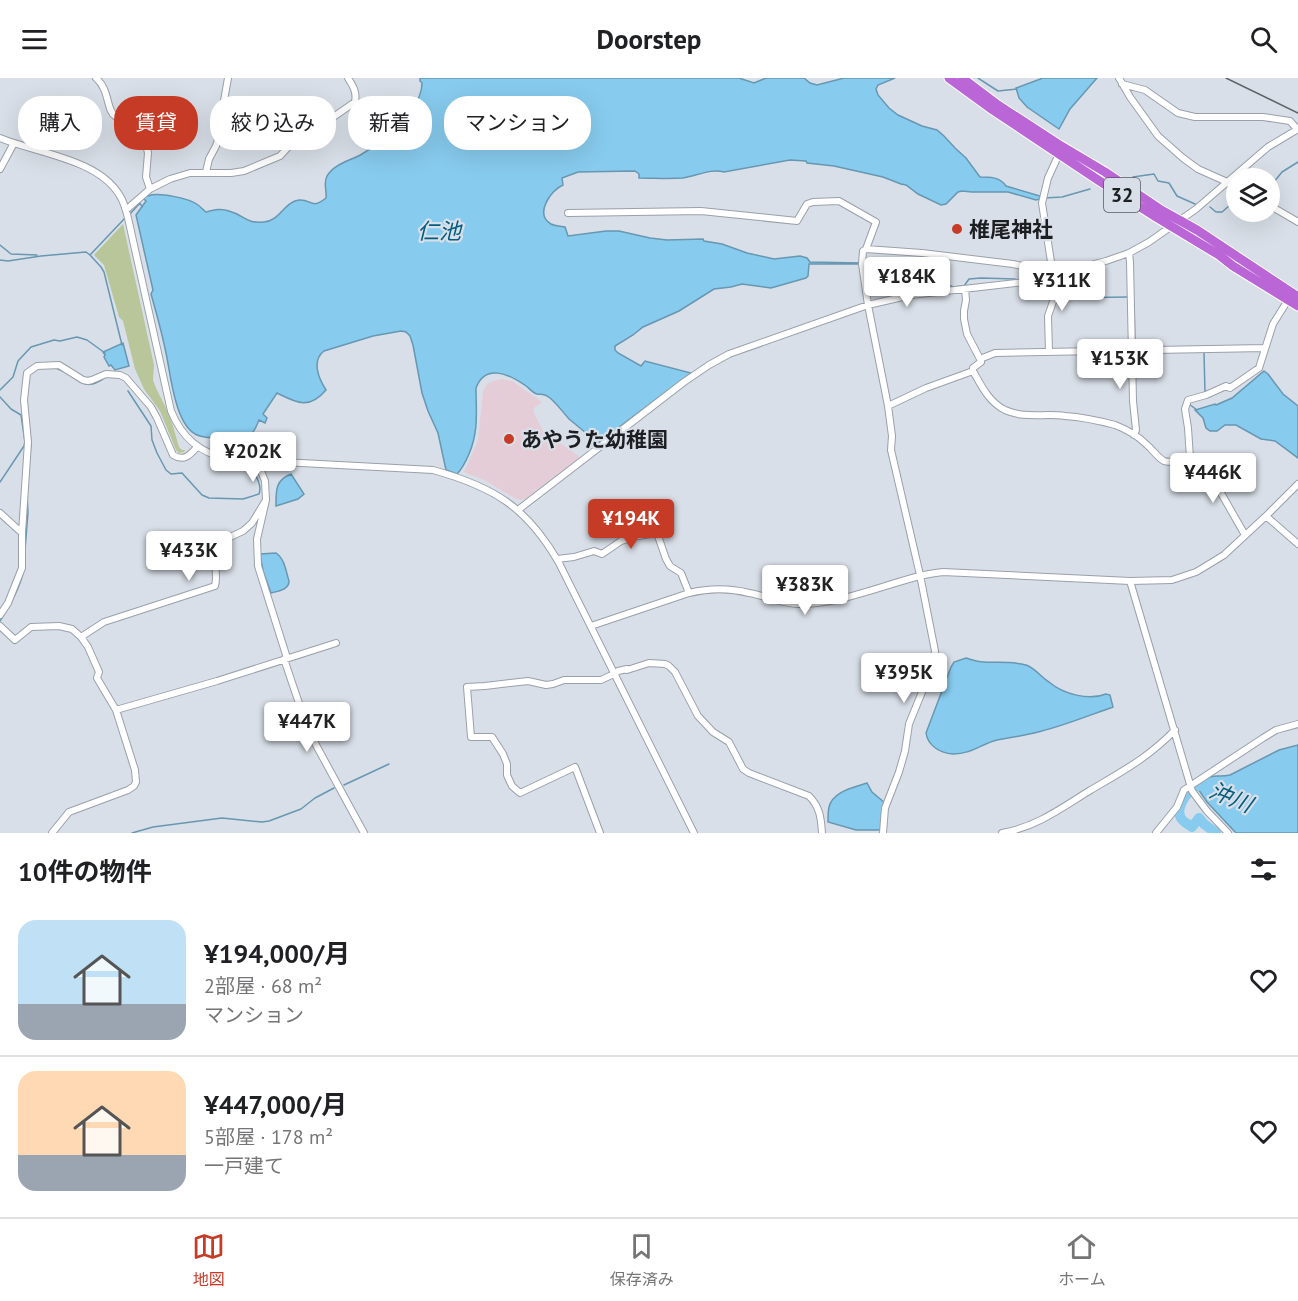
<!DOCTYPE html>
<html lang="ja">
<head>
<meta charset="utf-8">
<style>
	:root { --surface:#fff; --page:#f2f2f2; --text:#202124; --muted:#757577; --line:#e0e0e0; --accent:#c63b26 }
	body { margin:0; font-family:"PT Sans","Noto Sans JP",sans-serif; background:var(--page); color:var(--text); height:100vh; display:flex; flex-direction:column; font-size:22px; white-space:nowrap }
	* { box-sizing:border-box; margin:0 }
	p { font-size:20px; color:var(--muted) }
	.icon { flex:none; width:33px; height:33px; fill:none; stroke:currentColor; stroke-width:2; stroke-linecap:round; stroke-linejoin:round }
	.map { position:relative; height:755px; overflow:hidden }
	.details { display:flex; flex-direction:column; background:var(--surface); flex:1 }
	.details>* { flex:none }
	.top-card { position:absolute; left:18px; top:18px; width:600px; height:54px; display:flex; gap:12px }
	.buttons { position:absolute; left:1226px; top:90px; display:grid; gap:12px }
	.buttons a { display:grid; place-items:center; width:54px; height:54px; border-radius:50%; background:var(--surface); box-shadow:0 6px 24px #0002; font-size:30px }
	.price { position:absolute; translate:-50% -51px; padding:0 14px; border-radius:6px; background:#fff; color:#222; font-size:20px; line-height:39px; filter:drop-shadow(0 2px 3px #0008) }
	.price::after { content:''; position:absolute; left:50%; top:36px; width:18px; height:14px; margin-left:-9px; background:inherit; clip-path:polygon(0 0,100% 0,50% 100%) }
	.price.on { background:var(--accent); color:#fff }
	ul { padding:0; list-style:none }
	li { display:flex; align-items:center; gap:18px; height:150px; padding:0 18px }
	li+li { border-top:2px solid var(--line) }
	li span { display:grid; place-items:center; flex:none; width:168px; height:120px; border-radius:18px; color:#555 }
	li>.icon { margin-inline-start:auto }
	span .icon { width:72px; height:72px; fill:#fffc; stroke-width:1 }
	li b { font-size:26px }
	h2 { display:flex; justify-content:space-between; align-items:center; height:72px; padding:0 18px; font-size:26px }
	.tag { padding:0 21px; border-radius:24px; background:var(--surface); box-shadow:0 6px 24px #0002; font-size:21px; line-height:54px }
	.tag.on { background:var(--accent); color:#fff }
	header { display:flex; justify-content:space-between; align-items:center; height:78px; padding:0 18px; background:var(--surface); font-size:27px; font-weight:800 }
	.tab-bar { display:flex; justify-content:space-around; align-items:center; height:84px; border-top:2px solid var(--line); background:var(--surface); font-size:16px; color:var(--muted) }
	.tab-bar a { display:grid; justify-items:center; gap:3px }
	.tab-bar .on { color:var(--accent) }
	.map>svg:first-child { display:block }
	.education { fill:#e5cdd7 }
	.green { fill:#b8c699 }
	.water { fill:#87cbee; stroke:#6797b1; stroke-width:1.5 }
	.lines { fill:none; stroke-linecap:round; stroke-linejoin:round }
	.stream { stroke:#6797b1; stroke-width:1.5 }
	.river { stroke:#87cbee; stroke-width:10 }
	.minor-casing { stroke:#9aa0a9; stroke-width:8 }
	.highway-casing { stroke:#fff; stroke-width:11 }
	.minor { stroke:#fff; stroke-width:6 }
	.highway { stroke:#ba66d6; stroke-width:9 }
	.rail { stroke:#5e6167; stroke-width:1.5 }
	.poi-dot { fill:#c63b26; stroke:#d9dfe8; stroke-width:2 }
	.labels { text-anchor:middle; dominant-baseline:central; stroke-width:4.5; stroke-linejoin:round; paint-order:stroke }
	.shield { fill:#d9dfe8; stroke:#55585d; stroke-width:1.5 }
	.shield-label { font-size:20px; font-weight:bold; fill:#1c1e22 }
	.poi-label { font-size:21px; font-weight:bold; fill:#1c1e22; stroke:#d9dfe8; text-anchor:start }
	.water-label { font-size:22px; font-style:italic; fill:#005d7e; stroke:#d9dfe8 }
</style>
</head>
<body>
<header><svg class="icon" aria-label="menu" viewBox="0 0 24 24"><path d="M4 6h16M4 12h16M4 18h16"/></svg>Doorstep<svg class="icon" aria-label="search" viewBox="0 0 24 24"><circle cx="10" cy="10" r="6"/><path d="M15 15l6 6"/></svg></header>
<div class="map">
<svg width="1298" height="755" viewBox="0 0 1298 755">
	<rect width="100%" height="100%" fill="#d9dfe8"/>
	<path class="education" d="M501,301L512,303L542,324L534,330V335L544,355H546L580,379L525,421L521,422L514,420L486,403L464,394L478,362L483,313L487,306L493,303Z"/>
	<path class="green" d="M123,146L154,287L153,302L156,310L165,328L173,348L179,369L182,372H185L184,374L179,375L176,372L160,333L144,311L135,291L123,243L119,239L104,187L94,177Z"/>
	<path class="water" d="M420,0H739L754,5L766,0H804L810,5L817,7L844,0H895L878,7L876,11L878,17L889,30L898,37L922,48L937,52L944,58L955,70L966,80L980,99C991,99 1000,99 1006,108L1040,118V121L1036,122L1008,114H972L962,113L958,114L946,126L941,127L918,116L906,107L901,106L883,99L834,88L807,85L806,83L790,82L724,94C712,90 696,98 683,100C668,101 654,100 639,100V96L635,93L578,94L562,100L563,107C551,112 534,136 551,146C555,148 561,148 565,149L568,158L606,153H619L650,160L667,162L703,161L704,163L722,166L747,175L774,181L800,178L807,180L810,184L859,185V186H809L808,198L806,200L771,210L742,206L731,209L714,211L679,233L643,249L633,257L615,268V272L618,275L641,288L645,283L691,295L598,365C588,357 579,349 569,341C563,334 557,326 550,320C544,315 543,317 537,316C533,315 529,310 526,308C509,296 485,285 476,310C476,334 479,352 469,376C466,383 462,391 457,396L446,392L438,355L428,333L422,315L413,267L410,258L406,254L401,253L373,258L324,273C311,283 319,301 326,312C309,332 297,325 277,315L263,336L267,340L265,345L259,342C252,360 249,360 231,364L230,361C220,360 206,361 197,357C176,348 171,301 167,280C163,259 157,237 151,216L153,212L136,137L146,123L143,120L147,117L148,118C158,114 189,120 198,127C201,129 203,132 206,134C214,132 221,130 229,133C244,137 246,146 264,144C280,143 284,124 299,122C312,121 311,132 326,120C327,112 323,105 327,98C335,85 350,83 362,76C374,69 388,58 396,46C399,42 397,41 401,38C404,35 409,33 412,30C418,23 422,13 422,5L420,3Z
		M1043,0H1097L1070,31L1059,51L1027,29L1019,20L1016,10Z
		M171,38C204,58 172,68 150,70L143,39Z
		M123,265L129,288L115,292L111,287L109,288L104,279L105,277L103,274Z
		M1264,293L1268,296L1283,316L1298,328V380L1275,363L1261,361L1236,347H1225L1217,353H1210L1206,350L1203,340L1195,332L1215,326L1216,327L1232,320Z
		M291,396L304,416L298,421L276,428C276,413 275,402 291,396Z
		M276,475C285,481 286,494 289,503C289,512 278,513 271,515L263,493L260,476Z
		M966,580C972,582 978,584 984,584C999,585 1012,583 1026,587C1035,590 1041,599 1049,604C1063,616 1089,623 1106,616L1110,617L1113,629C1087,638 1061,649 1034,655C1021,658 1009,660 997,662C981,666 972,676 953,676C940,675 928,668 926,655L951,589L954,584Z
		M1298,667V755H1236L1207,724L1198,711L1204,706L1202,702C1215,695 1218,700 1230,697L1279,672Z
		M867,705L872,714L885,725L882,752H856L828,744C828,740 828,734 829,729C833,713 853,710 867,705Z"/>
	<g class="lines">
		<path class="stream" d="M978,0L998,13L1017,11
			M1133,99L1154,96L1158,103L1169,105L1177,118L1195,126
			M1269,110L1282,94L1298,84
			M1044,120L1062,119L1090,111
			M1210,129L1216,134H1222L1236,122
			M130,136L140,125L142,129
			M0,167L11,176L37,177
			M90,177L101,189L104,194L122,267
			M0,182L8,183L41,178L86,174L90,177L126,139
			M863,185C883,187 901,192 921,193C924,196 925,199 928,201C935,206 946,204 953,209L964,208L969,201L981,200L1015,201
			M1032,208L1040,215L1051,218
			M1057,220L1128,219
			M1134,224L1135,268
			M1204,275L1205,315
			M1136,276L1150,275
			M56,290L65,294
			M77,302C87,309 93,307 103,301
			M0,312L13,299L18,283L31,269L54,262L60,263L77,259L87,262L105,275
			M128,313L151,348L152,362L157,375L166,392L171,396L182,395L202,417L209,420L243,421L259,416C263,406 253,393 248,384
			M0,319L11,331L21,337L25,364L24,368L0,404
			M1189,326L1197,332
			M239,362L246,379
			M30,376L31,366
			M25,472L28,434L27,417
			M0,543C10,527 20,510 24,491
			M344,707L389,686
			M132,755L153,749L222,740L262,744L269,743L301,731L315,720L334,710"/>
		<path class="river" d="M1195,709L1201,707L1215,712
			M1189,714C1184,719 1177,730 1180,738C1181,743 1188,746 1192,749L1199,740L1204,746L1216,755"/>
		<defs>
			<path id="minor" d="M96,0C110,12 106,32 115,38C124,45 132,33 141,44L148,75L146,99L150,111
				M1119,0L1130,19L1158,58L1183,80L1198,91L1236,108
				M1122,6L1145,12L1178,35L1195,39H1263L1290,43L1297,51
				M0,60C36,75 99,81 120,118C124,124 126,132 128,140L171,333C182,360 200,375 228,381L433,392C494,409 527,429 559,485L694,755
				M0,91L14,65
				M206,94L209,81L216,68L222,48V34L228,0
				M1269,127L1298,144
				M126,132L150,111L170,101L190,95H231L244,93L280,78L291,66L319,49L355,24C357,14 353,8 348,0
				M568,135L701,133L797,143L807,126L813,124L839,123L876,144L866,171L863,173L862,186L868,227L888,328L892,358L891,372L920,497L935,573L933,587L909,646L905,673L899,694L885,730L883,755
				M866,171L922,175L1013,186L1039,192L1041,200
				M1129,175L1130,184L1133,323L1136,352L1134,357
				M965,211L966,222L964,233V241L967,256L980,281
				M1049,274L1048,238L1055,218L1053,197L1042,125L1048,100L1059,76
				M973,293C982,309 989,324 1005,332C1025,341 1045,335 1065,338C1081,339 1100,343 1115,347C1126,351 1139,359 1147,367C1152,371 1158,380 1164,383C1171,386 1187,380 1196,381L1217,408L1245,457
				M888,328L926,310L973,293V290L981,284L980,281L995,275L1265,270
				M1190,380L1188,350L1185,331L1188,322L1206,317L1226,308L1230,310L1259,290L1273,246L1288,222
				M257,383L265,403L266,422L257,461L258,488L287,580
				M518,432L684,304L709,287L729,276L868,227L911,217L1025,204L1106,183L1129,175L1149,164L1196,131L1268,69L1298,51
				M0,435L22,455
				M1266,438L1298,466
				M557,481L574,479L594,473L602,476L621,463L638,458L657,455L666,481L670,488L681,495L689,515
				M1130,503L1192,713L1207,733L1228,755
				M0,537L8,525L22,490V455L28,364L24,322L27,295L37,288L59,287L83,302L88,303L92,302L106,296L120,297L126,300L151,329L157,340L173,377C184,384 190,377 197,369
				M0,548L15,562L31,549L59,548L72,551L81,559L88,569L99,594L97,600L116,632L135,692L136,704L134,708L128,712L69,734L52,755
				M591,548L689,515C710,510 729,510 749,515C766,518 782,526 799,526C840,526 880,508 920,498C927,496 935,495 943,494L1130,503L1172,502L1196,494L1211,485L1224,477L1266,438L1298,406
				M81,559L104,544L215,508C218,497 214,484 214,473L226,461L243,453L252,445L266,422
				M284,581L304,640L316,667L364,755
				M116,632L217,603L336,565
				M600,755L575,689L520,715L512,708L507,697V686L503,676L492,659H471L467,609L485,608L528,603L546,607L553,606L564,602H601L616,595L618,593L627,591V592L649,585L665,586L669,588L675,594L698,638L713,654L729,664L743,691L749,695L809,718C820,729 821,740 822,755
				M1002,755C1036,749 1060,731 1089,713C1121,694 1148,680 1175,652
				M1156,755L1177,729L1184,712L1263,660L1276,652L1298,646"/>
			<path id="highway" d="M949,0L993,32L1098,102L1156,139L1219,177L1233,188L1298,228
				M962,0L998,27L1058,66L1105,94L1161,132L1197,152L1298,219"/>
		</defs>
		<use href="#minor" class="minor-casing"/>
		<use href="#highway" class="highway-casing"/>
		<use href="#minor" class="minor"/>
		<use href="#highway" class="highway"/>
		<path class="rail" d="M1226,0L1298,35"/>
	</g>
	<g class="poi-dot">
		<circle cx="957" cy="151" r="6"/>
		<circle cx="509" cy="361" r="6"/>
	</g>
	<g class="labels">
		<rect class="shield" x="1104" y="100" width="36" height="34" rx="4.5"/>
		<g class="shield-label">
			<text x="1122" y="117">32</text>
		</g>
		<g class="poi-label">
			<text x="969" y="151">椎尾神社</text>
			<text x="521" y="361">あやうた幼稚園</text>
		</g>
		<g class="water-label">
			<text x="439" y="153">仁池</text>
			<text transform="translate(1231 719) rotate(22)">沖川</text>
		</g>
	</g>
</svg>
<div class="buttons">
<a><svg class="icon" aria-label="layers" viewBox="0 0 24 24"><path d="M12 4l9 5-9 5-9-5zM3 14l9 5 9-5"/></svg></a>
</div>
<b class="price" style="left:907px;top:230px">¥184K</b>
<b class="price" style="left:1062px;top:234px">¥311K</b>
<b class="price" style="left:1120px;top:312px">¥153K</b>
<b class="price" style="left:253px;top:405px">¥202K</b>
<b class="price" style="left:1213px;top:426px">¥446K</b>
<b class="price on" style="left:631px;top:472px">¥194K</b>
<b class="price" style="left:189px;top:504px">¥433K</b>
<b class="price" style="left:805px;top:538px">¥383K</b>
<b class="price" style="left:904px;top:626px">¥395K</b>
<b class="price" style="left:307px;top:675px">¥447K</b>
<div class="top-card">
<a class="tag">購入</a>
<a class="tag on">賃貸</a>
<a class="tag">絞り込み</a>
<a class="tag">新着</a>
<a class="tag">マンション</a>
</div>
</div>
<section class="details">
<h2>10件の物件<svg class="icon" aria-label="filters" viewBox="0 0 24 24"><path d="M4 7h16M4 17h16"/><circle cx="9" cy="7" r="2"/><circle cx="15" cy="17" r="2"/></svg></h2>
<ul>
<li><span style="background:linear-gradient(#bfe0f5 70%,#9aa5b1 0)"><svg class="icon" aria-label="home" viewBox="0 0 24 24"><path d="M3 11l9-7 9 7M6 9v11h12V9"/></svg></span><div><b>¥194,000/月</b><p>2部屋 · 68 m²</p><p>マンション</p></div><svg class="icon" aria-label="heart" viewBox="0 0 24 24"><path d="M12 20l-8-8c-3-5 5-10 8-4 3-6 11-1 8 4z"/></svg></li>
<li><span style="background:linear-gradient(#ffd9b3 70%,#9aa5b1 0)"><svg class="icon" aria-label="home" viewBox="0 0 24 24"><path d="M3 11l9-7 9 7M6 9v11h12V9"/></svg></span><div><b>¥447,000/月</b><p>5部屋 · 178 m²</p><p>一戸建て</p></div><svg class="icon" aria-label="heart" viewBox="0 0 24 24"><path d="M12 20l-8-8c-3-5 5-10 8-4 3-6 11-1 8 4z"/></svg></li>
</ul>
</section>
<nav class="tab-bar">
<a class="on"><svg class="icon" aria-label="map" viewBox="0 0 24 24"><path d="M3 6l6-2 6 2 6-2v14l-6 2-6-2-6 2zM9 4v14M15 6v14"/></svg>地図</a>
<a><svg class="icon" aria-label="saved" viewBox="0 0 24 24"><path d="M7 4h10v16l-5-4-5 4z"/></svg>保存済み</a>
<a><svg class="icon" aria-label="home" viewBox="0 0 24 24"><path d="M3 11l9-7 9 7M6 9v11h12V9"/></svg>ホーム</a>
</nav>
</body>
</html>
